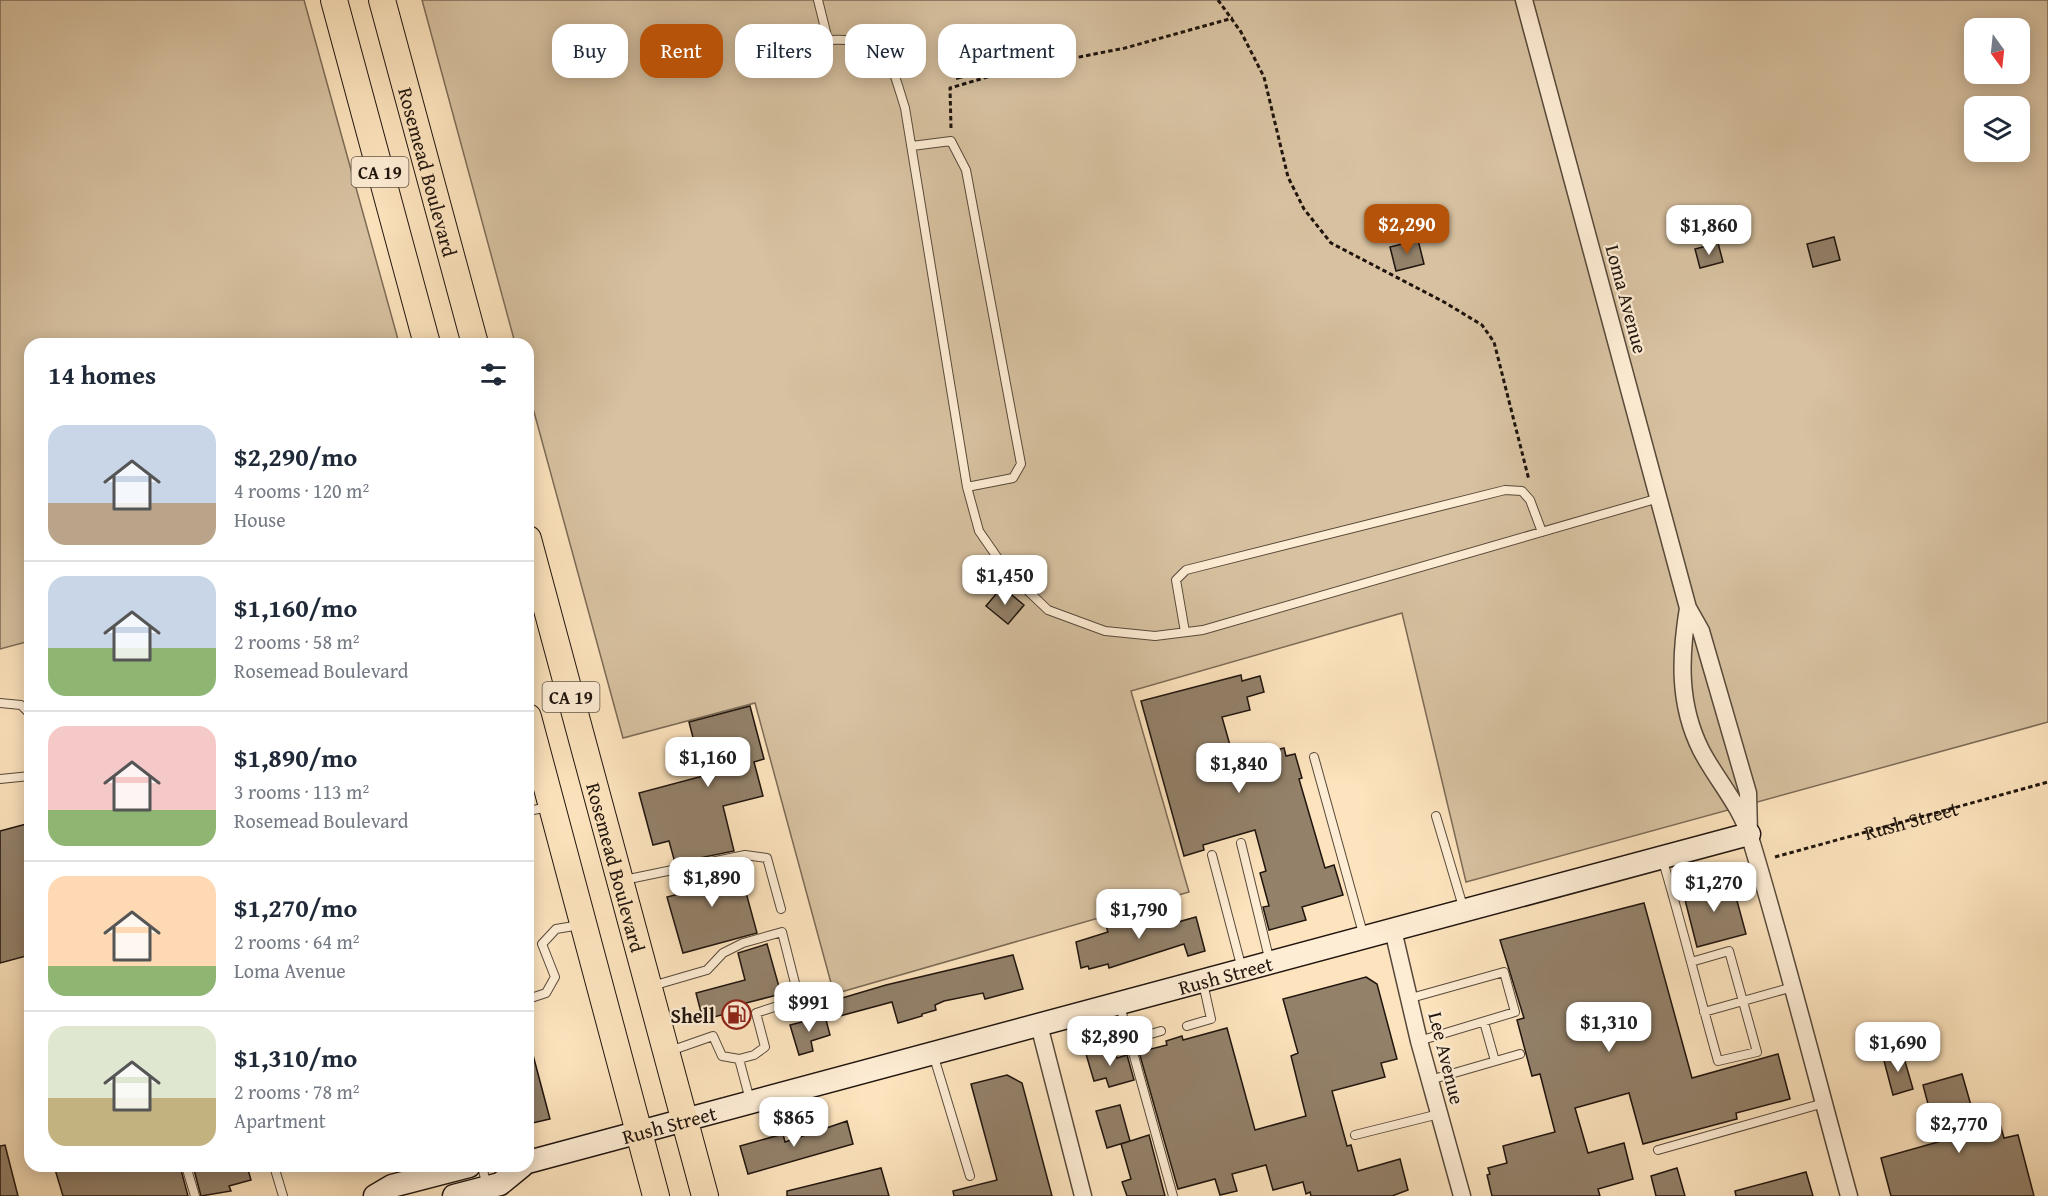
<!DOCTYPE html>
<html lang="en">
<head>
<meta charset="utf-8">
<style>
	:root { --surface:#fff; --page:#f6f6f7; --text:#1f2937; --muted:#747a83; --line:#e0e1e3; --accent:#b45309 }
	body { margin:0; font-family:"Gentium Book Plus",serif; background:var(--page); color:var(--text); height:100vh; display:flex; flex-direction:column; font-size:22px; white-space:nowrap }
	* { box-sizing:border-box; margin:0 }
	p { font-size:20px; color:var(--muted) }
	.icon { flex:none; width:33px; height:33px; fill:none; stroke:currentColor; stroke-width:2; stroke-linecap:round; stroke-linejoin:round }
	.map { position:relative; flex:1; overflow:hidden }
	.panel { position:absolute; left:24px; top:338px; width:510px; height:834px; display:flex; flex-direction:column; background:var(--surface); border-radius:18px; box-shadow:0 3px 15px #0003 }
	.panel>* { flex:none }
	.banner { position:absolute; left:552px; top:24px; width:570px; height:54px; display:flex; gap:12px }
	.needle { width:39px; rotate:165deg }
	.buttons { position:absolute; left:1964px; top:18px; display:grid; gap:12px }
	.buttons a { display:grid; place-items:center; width:66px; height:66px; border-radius:12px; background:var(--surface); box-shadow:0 3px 15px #0003; font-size:30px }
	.price { position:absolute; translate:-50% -51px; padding:0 14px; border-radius:12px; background:#fff; color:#222; font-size:20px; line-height:39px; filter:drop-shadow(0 2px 3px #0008) }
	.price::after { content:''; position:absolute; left:50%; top:36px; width:18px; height:14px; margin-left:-9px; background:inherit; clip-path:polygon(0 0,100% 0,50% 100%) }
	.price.on { background:var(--accent); color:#fff }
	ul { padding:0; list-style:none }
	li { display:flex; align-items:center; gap:18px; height:150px; padding:0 24px }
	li+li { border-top:2px solid var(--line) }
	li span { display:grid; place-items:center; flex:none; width:168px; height:120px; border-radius:18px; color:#555 }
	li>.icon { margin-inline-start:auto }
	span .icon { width:72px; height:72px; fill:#fffc; stroke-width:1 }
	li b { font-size:26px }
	h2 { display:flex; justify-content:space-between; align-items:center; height:72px; padding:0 24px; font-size:26px }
	.pill { padding:0 21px; border-radius:18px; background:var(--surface); box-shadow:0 3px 15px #0003; font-size:21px; line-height:54px }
	.pill.on { background:var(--accent); color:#fff }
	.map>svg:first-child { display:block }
	.green { fill:#d7c1a0; stroke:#7c6b57; stroke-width:1.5; fill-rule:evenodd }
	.building { fill:#93816a; stroke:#20150e; stroke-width:1.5 }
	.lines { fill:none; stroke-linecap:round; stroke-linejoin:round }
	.lane-casing { stroke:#57493a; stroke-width:10 }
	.street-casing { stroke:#57493a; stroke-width:19 }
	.secondary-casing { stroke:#20150e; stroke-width:25 }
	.primary-casing { stroke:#20150e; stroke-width:28 }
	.path { stroke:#20150e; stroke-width:3; stroke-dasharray:4.5 3; stroke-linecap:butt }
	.lane { stroke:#feedd5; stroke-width:8 }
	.street { stroke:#feedd5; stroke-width:16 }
	.secondary { stroke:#feedd5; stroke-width:22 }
	.primary { stroke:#fde4be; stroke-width:26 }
	.labels { text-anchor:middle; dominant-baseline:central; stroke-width:4.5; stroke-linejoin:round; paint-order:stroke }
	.shield { fill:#feedd5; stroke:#63564a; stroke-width:1.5 }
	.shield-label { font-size:18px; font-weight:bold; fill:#20150e }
	.street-label { font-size:20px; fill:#20150e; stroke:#feedd5 }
	.poi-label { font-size:20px; font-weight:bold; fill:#20150e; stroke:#feedd5; text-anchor:end }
</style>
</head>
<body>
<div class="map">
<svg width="2048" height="1196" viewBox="0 0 2048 1196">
	<rect width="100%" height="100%" fill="#fde4be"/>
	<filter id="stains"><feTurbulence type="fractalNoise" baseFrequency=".00333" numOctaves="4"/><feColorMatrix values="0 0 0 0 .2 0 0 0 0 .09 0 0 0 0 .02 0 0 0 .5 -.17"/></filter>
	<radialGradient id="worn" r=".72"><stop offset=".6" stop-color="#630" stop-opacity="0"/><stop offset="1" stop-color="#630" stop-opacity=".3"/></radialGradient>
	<path class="green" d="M0,0H304L399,343L30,344V641L0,649Z
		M422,0H2048V722L1466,882L1402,613L1131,691L1189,892L834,994L755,703L623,738L528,390V344L515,343ZM1974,28H2019V74H1974ZM1974,106H2019V152H1974Z"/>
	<path class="building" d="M986,32L996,68L957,79L947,43Z
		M1834,237L1840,260L1813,267L1807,244Z
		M1418,240L1424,264L1396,271L1390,247Z
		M1718,243L1723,262L1700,268L1695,249Z
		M1002,587L1024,605L1008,624L986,606Z
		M1241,675L1242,681L1260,676L1264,692L1247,697L1250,710L1222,717L1233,756L1260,749L1261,754L1284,748L1286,756L1295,754L1302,778L1299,779L1325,868L1334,865L1343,895L1302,907L1306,920L1269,930L1263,907L1269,906L1260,873L1266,871L1255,830L1203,845L1204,850L1184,856L1141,701Z
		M750,706L764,759L754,762L763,796L723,806L734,851L675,863L669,841L653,845L639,793L703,776L689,722Z
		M30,823V955L0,963V831Z
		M738,863L757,933L683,953L667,897L683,893L678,875Z
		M1723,881L1733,886L1746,934L1697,947L1683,892Z
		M1644,903L1692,1078L1778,1054L1790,1099L1736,1113L1737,1119L1643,1144L1629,1093L1575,1108L1588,1153L1624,1143L1633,1179L1598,1189L1600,1196H1492L1487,1175L1490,1174L1488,1168L1507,1163L1503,1146L1555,1132L1540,1074L1532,1076L1517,1020L1524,1018L1500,940Z
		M1158,908L1167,925L1196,917L1205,951L1188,956L1184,944L1109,968L1108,964L1089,969L1088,966L1081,968L1076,942L1108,932L1106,926Z
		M767,944L781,994L742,1004L743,1009L703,1020L696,993L745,980L738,953Z
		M1013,955L1023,989L985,999L983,993L944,1001L935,1005L936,1010L922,1014V1016L898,1023L892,1002L836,1017L832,1001L886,985Z
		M1366,977L1377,984L1397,1059L1381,1063L1385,1077L1332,1091L1347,1146L1351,1145L1358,1171L1400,1159L1408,1190L1392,1196H1311L1310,1192L1306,1194L1303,1182L1273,1190L1266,1165L1232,1174L1237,1191L1220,1195L1215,1179L1178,1189L1139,1052L1167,1045L1166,1041L1182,1036L1183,1040L1227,1028L1255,1130L1306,1116L1291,1056L1298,1053L1283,999Z
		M825,1016L830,1035L811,1041L813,1051L799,1055L790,1025Z
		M1114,1047L1117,1058L1127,1055L1134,1080L1109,1087L1106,1078L1094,1081L1086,1054Z
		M1902,1051L1913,1089L1893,1095L1883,1057Z
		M533,1055L550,1119L528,1124V1056Z
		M1962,1074L1978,1130L2000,1124L2004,1138L2018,1135L2034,1196H1891L1881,1158L1938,1142L1923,1085Z
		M1007,1075L1022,1083L1052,1196H954L953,1191L997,1180L971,1084Z
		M1120,1105L1130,1141L1107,1148L1096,1111Z
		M847,1121L853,1144L748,1174L740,1146L783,1134L785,1142Z
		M1149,1135L1165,1196H1127L1122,1182L1131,1179L1121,1144Z
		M5,1145L18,1196H0V1146Z
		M54,1166H180L188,1196H63Z
		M193,1166H247L251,1180L229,1186L231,1191L201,1196Z
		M881,1168L889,1196H787V1191Z
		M1677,1168L1685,1196H1656L1651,1176Z
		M1806,1172L1813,1196H1736L1735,1191Z"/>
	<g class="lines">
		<defs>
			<path id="lane" d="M818,0L828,40C889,37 889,58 905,108L967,487L979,531L1006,570L1048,610L1105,631L1155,636L1203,630L1659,498
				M912,146L951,141L966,170L1021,464L1013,478L967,487
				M1185,632L1176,580L1186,570L1505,490L1522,491L1530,500L1542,532
				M0,703L21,705L30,714
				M1314,757L1364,937
				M0,779L30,776
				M528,811L549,807
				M1436,816L1464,910
				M1241,843L1270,962
				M1212,855L1242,969
				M1662,858C1682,925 1699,994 1718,1061L1757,1052L1729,951L1691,962
				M624,880L745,855L767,858L781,909
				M652,986L707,970L723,953L743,943L782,932L798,995L787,1003L756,1013L765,1047L754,1055L739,1059L750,1100
				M1411,998L1504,972L1515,1012L1419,1041
				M528,999L546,993L555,977L542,944L556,929L580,925
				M1120,1006L1173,1196
				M1704,1012L1793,987
				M1484,1022L1495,1061
				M1187,1026L1211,1019L1203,983
				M1130,1040L1161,1031
				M670,1051L713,1036L722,1056L739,1059
				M933,1054L970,1176
				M1430,1080L1520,1054
				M1355,1135L1439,1114
				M1658,1150L1824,1103
				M186,1166L195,1196
				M274,1166L283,1196
				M482,1166L487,1187"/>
			<path id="street" d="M1524,0L1688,608L1701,631L1748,793L1749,834
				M1688,608C1680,657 1678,704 1701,750C1716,779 1740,805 1750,837C1786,956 1816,1076 1849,1196
				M1393,930L1419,1041L1462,1196
				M1039,1025L1083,1196"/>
			<g id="secondary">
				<path id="s2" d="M528,1162L1749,834"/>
				<path d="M375,1196L392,1186L469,1166"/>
				<path d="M454,1196L500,1184L522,1166"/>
			</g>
			<g id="primary">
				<path d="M334,0L427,344"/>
				<path id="s3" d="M382,0L475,344"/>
				<path id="s4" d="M528,539L705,1196"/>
				<path d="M528,717L656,1196"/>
			</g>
		</defs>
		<use href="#lane" class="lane-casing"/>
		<use href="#street" class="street-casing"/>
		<use href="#secondary" class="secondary-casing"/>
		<use href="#primary" class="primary-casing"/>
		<g class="path">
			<path d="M1218,0L1241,32L1264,77L1288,177L1304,209L1331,243L1444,302L1482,325L1494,342L1529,480"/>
			<path d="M951,128L950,88L1008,71L1125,48L1233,18"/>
			<path id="s1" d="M1775,857L2048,782"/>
		</g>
		<use href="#lane" class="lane"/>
		<use href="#street" class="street"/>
		<use href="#secondary" class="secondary"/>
		<use href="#primary" class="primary"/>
	</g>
	<defs>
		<symbol id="fuel-ring" viewBox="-11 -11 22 22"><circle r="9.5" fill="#feedd5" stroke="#8f2418" stroke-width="1.5"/><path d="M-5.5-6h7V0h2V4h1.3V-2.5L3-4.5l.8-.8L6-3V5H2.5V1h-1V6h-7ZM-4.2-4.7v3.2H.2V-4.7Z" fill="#8f2418"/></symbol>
	</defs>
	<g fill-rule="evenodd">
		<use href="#fuel-ring" x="720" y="998" width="33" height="33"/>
	</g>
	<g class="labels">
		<g class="shield">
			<rect x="351.5" y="157" width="57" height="30" rx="4.5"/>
			<rect x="542.5" y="682" width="57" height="30" rx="4.5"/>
		</g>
		<g class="shield-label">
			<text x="380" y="172">CA 19</text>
			<text x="571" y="697">CA 19</text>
		</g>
		<g class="street-label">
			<text stroke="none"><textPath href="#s3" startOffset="178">Rosemead Boulevard</textPath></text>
			<text transform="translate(1627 299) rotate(75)">Loma Avenue</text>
			<text stroke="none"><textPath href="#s1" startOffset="141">Rush Street</textPath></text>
			<text stroke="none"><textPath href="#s4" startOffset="340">Rosemead Boulevard</textPath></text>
			<text stroke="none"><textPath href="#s2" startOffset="722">Rush Street</textPath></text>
			<text transform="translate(1447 1058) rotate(76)">Lee Avenue</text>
			<text stroke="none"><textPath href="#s2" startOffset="146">Rush Street</textPath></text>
		</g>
		<g class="poi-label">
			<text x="715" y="1015">Shell</text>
		</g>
	</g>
	<rect width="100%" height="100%" filter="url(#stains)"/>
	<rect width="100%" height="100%" fill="url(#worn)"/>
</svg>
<div class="buttons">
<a><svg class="needle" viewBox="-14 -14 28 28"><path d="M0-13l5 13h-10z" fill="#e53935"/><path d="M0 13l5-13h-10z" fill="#747a83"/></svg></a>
<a><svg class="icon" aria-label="layers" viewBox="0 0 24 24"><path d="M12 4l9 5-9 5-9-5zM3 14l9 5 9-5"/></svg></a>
</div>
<b class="price on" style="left:1407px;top:255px">$2,290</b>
<b class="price" style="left:1709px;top:256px">$1,860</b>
<b class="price" style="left:1005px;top:606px">$1,450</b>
<b class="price" style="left:708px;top:788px">$1,160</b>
<b class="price" style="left:1239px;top:794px">$1,840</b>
<b class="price" style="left:712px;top:908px">$1,890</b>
<b class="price" style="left:1714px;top:913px">$1,270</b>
<b class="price" style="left:1139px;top:940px">$1,790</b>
<b class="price" style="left:809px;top:1033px">$991</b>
<b class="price" style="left:1609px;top:1053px">$1,310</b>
<b class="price" style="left:1110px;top:1067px">$2,890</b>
<b class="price" style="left:1898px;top:1073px">$1,690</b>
<b class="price" style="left:794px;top:1148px">$865</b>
<b class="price" style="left:1959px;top:1154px">$2,770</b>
<div class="banner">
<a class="pill">Buy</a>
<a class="pill on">Rent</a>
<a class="pill">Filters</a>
<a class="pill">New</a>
<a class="pill">Apartment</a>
</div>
<section class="panel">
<h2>14 homes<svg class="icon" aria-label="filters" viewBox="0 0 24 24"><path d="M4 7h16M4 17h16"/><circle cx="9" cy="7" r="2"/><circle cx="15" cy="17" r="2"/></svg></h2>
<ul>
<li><span style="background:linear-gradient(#c9d6e8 65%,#b9a48a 0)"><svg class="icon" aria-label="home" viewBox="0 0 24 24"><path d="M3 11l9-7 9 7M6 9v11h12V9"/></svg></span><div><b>$2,290/mo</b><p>4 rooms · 120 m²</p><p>House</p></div></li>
<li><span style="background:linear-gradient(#c9d6e8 60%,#8fb573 0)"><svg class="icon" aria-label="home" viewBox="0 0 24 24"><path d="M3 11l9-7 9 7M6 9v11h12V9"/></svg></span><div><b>$1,160/mo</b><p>2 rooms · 58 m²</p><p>Rosemead Boulevard</p></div></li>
<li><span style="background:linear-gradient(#f6c9c9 70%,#8fb573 0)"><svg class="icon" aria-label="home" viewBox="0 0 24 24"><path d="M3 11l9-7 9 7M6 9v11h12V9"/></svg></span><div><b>$1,890/mo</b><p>3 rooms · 113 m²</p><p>Rosemead Boulevard</p></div></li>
<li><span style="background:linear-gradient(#ffd9b3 75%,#8fb573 0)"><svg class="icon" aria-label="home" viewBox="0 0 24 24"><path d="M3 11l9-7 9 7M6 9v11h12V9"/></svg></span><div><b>$1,270/mo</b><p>2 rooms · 64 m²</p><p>Loma Avenue</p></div></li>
<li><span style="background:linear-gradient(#dfe7d0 60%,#c2b280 0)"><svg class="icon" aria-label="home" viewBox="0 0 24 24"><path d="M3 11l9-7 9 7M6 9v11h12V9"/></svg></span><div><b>$1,310/mo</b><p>2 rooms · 78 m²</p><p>Apartment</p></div></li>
</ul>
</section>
</div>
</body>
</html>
